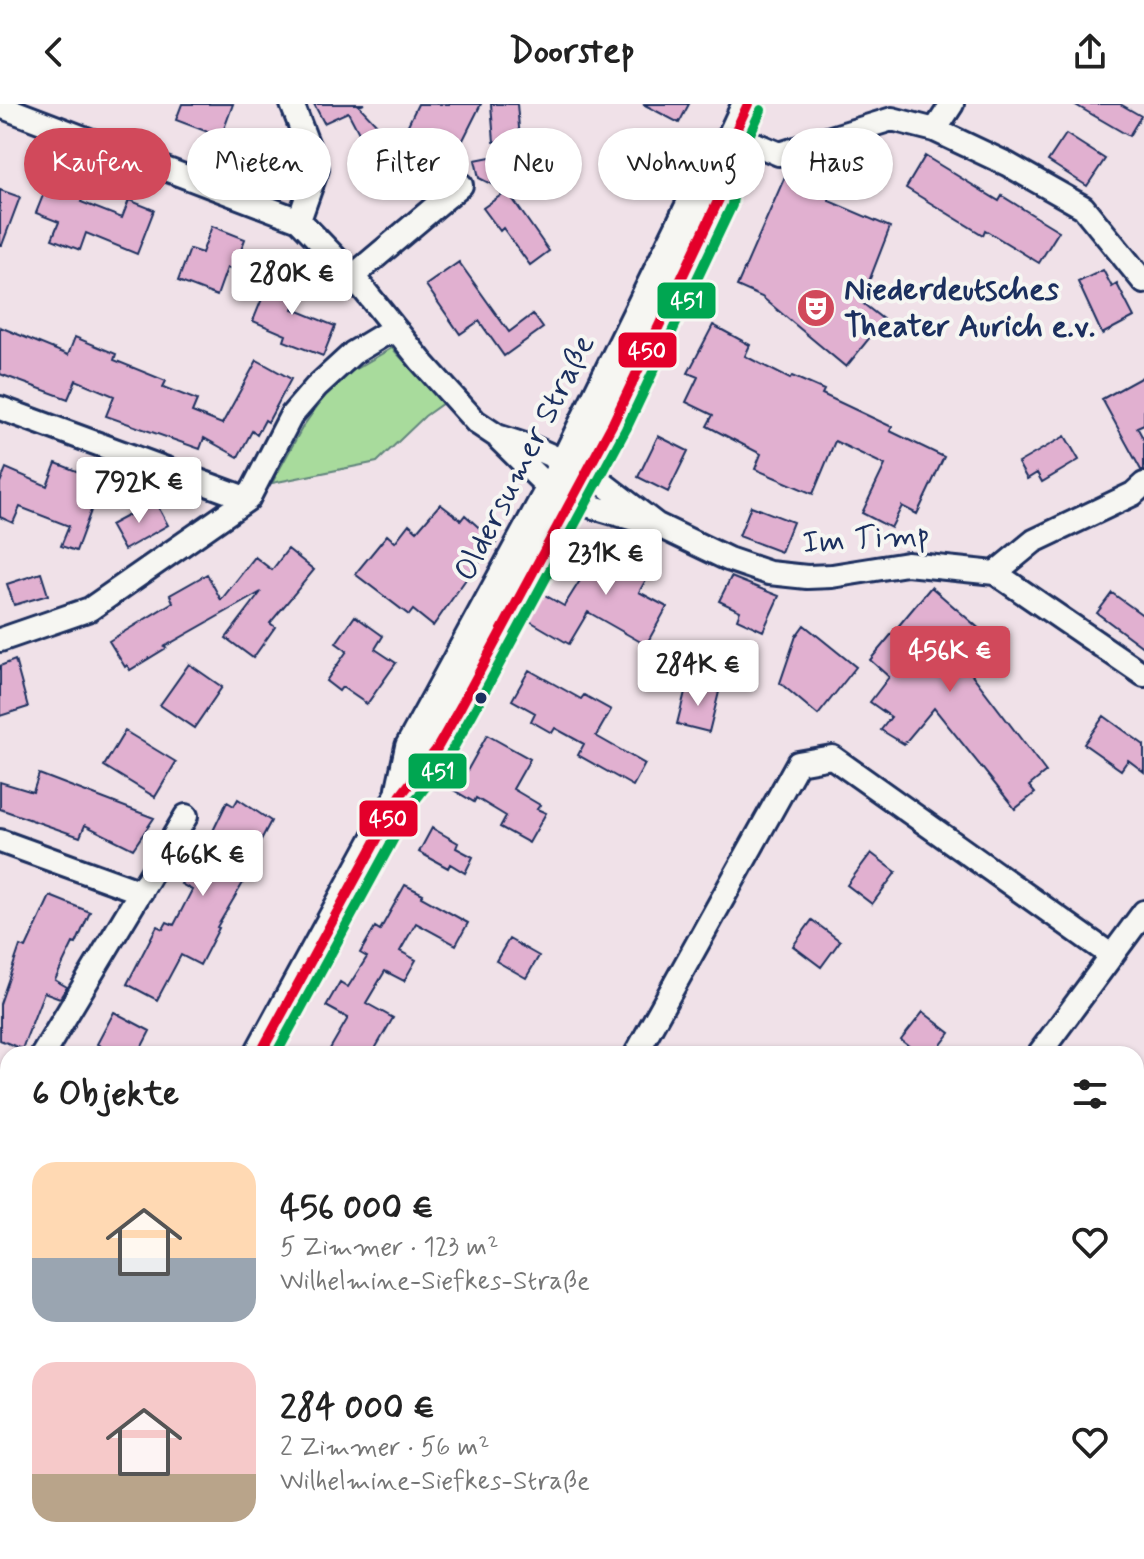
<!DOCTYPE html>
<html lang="de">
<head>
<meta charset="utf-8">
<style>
	:root { --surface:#fff; --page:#f2f2f2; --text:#222; --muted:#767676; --accent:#d1495b }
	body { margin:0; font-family:Mynerve,sans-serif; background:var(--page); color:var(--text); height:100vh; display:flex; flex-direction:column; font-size:30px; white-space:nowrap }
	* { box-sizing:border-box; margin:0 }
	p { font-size:26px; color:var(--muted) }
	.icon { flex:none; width:44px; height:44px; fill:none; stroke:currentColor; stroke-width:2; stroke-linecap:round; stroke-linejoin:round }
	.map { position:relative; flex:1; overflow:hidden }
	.details { position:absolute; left:0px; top:942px; width:1144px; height:514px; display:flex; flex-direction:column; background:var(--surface); border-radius:24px 24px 0 0; box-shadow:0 2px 6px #0004 }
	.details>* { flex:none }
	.guide { position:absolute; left:24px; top:24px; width:1096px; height:72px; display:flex; gap:16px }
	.price { position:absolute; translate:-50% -68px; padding:0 18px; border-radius:8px; background:#fff; color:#222; font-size:26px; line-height:52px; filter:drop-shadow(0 2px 4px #0008) }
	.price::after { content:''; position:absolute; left:50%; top:48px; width:24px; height:18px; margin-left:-12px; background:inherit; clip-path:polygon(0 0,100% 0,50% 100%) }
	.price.active { background:var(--accent); color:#fff }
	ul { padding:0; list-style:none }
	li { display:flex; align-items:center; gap:24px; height:200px; padding:0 32px }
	li span { display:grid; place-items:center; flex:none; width:224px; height:160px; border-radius:24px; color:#555 }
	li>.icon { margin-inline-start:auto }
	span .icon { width:96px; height:96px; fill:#fffc; stroke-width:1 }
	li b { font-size:34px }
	h2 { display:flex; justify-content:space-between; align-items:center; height:96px; padding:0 32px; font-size:34px }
	.chip { padding:0 28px; border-radius:36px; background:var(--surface); box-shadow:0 2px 6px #0004; font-size:28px; line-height:72px }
	.chip.active { background:var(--accent); color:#fff }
	header { display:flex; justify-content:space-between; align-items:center; height:104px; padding:0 32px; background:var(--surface); font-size:36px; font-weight:700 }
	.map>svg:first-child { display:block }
	.green { fill:#a8db9c; stroke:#62857d; stroke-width:2 }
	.building { fill:#e1b0d0; stroke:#1b2f5e; stroke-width:2 }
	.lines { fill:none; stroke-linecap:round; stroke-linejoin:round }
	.street-casing { stroke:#1b2f5e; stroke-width:28 }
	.secondary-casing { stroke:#1b2f5e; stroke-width:36 }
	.street { stroke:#f6f6f2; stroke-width:22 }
	.secondary { stroke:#f6f6f2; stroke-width:30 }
	.bus-1-casing { stroke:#f6f6f2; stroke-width:16 }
	.bus-2-casing { stroke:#f6f6f2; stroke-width:16 }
	.bus-1 { stroke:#e4002b; stroke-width:10 }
	.bus-2 { stroke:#00a651; stroke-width:10 }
	.bus-dot { fill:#1b2f5e; stroke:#f6f6f2; stroke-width:3 }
	.labels { text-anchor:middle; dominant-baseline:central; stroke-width:8; stroke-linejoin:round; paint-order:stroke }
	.poi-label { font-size:32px; font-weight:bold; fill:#1b2f5e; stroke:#f6f6f2; text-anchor:start }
	.street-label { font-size:32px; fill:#1b2f5e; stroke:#f6f6f2 }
	.line-badge { stroke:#f6f6f2; stroke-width:3 }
	.badge-label { font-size:22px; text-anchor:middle; font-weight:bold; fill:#fff }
</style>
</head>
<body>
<header><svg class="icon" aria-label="back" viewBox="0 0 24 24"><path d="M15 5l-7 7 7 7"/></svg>Doorstep<svg class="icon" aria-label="share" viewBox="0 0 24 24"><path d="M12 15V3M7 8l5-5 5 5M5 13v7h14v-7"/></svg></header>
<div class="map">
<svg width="1144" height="1455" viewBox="0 0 1144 1455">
	<rect width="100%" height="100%" fill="#f0e1e8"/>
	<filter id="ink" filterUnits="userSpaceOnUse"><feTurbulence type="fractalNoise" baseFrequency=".0125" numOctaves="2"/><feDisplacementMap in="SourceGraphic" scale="16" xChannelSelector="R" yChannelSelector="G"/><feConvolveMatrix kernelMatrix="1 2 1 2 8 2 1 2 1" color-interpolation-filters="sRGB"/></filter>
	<g filter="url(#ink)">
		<path class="green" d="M392,244L443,299L425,312L377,358L272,379L302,324L335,277Z"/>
		<path class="building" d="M182,0H233L221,33L176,16Z
			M314,0H364L359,2L414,60L399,73L361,33L348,8L324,19Z
			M418,0H481L456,50L406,25Z
			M491,0H517L520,35L494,38Z
			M643,0H689L679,19Z
			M1074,0H1120L1141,12L1129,32Z
			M1066,30L1105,55L1087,82L1048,57Z
			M495,52L504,59V70L495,82L479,74L475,56Z
			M925,52L999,97L1002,92L1059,127L1039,159L985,126L983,131L906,84Z
			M58,54L93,68L81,98L122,114L129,96L154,106L137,150L86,129L80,146L52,135L59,118L36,109Z
			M786,70L830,91L829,97L890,123L861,198L884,216L846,263L762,193L737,182Z
			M0,86L20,93L2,141H0Z
			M507,87L549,147L530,161L503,124L500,127L483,104Z
			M212,122L245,135L234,166L227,164L217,192L178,177L190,145L202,149Z
			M459,158L509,228L533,210L543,224L504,252L479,217L460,230L426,181Z
			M1103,166L1112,183L1117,180L1134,213L1102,230L1078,178Z
			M272,170L302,182L293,205L335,222L323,252L284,237L286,231L253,217Z
			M713,221L750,241L745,252L790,275L792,272L824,286L822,290L892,323L890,327L944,353L917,410L902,402L891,424L862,409L885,361L835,337L813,390L755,365L761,350L707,322L713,311L686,298L698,273L688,269Z
			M0,223L68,251L75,233L116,250L114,256L166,277L163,283L197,296L192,308L222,320L257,256L291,275L268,318L265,316L257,331L252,327L238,353L204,334L200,345L106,312L114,292L76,276L68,295L0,270Z
			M1144,272V320L1137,323L1144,336V366H1141L1102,295Z
			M658,332L688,347L668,388L638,373Z
			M1065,332L1079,356L1042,378L1037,369L1027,375L1018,359Z
			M56,359L102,377L76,447L61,442L69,422L20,403L13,419L0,413V379L6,364L47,382Z
			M155,397L168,421L124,446L110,421Z
			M440,400L461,416L465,411L496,439L471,468L433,522L413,506L409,511L355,470L387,431L395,438L409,420L417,427Z
			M751,402L793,418L781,448L739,432Z
			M608,432L656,458L639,488L667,503L646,541L588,508L569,540L528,516L543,490L564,502Z
			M288,445L314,466L270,519L275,523L253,554L226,534L261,488L164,543L166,544L130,566L127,561L125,563L109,537L173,498L170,491L207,470L221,496L255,453L272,466Z
			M41,469L48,491L14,501L7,480Z
			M731,473L779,492L763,527L737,515L740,507L719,497Z
			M931,483L983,528L961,556L1046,668L1029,682L1035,689L1015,705L934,604L904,640L881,626L891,613L870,598L889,573L870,556Z
			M1112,489L1144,512V544L1097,509Z
			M355,512L383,532L375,545L396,559L367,600L342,583L339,587L326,577L347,547L336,539Z
			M804,521L856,563L818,611L780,579L796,532Z
			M15,556L28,603L0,612V562Z
			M189,560L222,583L194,624L160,601Z
			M529,566L581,595L584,591L611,606L596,632L645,660L633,682L578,651L584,640L555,624L552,629L531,617L535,609L512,596Z
			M687,580L719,588L709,628L677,620Z
			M1104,612L1144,641V668L1128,656L1121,666L1084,640Z
			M125,627L176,658L155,693L104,662Z
			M487,631L530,655L513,685L540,701L537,705L546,709L529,739L500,723L506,712L476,694L474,698L452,685L463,664L467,667Z
			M39,670L154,714L133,745L85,721L80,733L0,705V678L33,688Z
			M238,695L271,717L239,777L243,779L217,823L219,824L200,861L181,851L157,896L127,880L157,822L163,825L167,818L174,821L192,786L181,780L215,731L212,729L227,698L234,702Z
			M432,724L458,739L456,744L473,753L465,769L450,760L448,764L419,748Z
			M871,749L896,768L872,800L847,781Z
			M405,781L423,790L421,793L468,819L456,841L416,819L400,847L416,856L404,877L385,867L366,899L393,914L372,950H327L348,914L326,902L340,878L348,883L367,853L360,849L375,823L380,826Z
			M50,792L90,808L76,840L73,839L55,876L67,883L60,894L44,888L22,945L0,936V900L20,842L26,844Z
			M812,816L840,837L821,863L793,842Z
			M509,835L539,852L526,874L496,857Z
			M114,908L150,927L138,950H115L97,940Z
			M923,908L950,929L934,950H919L901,936Z"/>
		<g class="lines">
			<defs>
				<path id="street" d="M292,0L317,65L299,116
					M0,2L299,116L353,172L421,257L476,318L497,332L534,344L588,368L657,421L728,455L769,469L807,473L832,472L907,460L995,469L1144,571
					M935,26L952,0
					M734,31L779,50L892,15L935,26L1007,60L1083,103L1144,178
					M353,172L461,81
					M0,304L248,395
					M500,336L551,386L573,397L644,418
					M995,469L1034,437L1133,390L1144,380
					M0,536L90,505L248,395L291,312L316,283L353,249L383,231L398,228
					M0,737L141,788
					M43,950L186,712
					M636,950L798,659L832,653L1112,852
					M1039,950L1144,808
					M0,1032L8,1016
					M0,1360L8,1364
					M832,1448L844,1455
					M701,1455L705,1448"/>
				<path id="secondary" d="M402,685L411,643L566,358L700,84L723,54L748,0
					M260,950L401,691L436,646L573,397L613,319L719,95L723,54
					M0,1415L8,1401"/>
			</defs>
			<use href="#street" class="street-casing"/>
			<use href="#secondary" class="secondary-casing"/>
			<use href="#street" class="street"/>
			<use href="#secondary" class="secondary"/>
			<defs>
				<path id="bus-1" d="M260,950L401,691L436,646L461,602L613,319L719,95L723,54L748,0"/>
				<path id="bus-2" d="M276,950L413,699L447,655L473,609L626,325L732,101L737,58L761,6"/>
			</defs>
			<use href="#bus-1" class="bus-1-casing"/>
			<use href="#bus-2" class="bus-2-casing"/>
			<use href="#bus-1" class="bus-1"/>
			<use href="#bus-2" class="bus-2"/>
		</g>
	</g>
	<defs>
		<symbol id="theatre-disc" viewBox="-11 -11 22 22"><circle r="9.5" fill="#d1495b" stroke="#f6f6f2"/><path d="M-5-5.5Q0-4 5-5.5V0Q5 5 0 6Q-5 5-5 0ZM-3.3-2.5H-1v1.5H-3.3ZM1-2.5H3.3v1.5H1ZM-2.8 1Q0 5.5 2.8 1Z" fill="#fff"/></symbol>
	</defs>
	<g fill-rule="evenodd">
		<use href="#theatre-disc" x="794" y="182" width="44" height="44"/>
	</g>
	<circle class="bus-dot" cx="481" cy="594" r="7"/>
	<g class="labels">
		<g class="poi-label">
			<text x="844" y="186">Niederdeutsches<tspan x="844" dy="37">Theater Aurich e.v.</tspan></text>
		</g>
		<g class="street-label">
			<text transform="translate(525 354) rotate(-63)">Oldersumer Straße</text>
			<text transform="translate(866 435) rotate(-4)">Im Timp</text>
		</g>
	</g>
	<g class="line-badge">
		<rect x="656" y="177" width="61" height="39" rx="8" fill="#00a651"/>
		<rect x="617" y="227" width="61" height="38" rx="8" fill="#e4002b"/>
		<rect x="407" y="648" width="61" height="38" rx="8" fill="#00a651"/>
		<rect x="358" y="695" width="61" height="39" rx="8" fill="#e4002b"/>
	</g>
	<g class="badge-label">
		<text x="687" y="204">451</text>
		<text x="647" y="254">450</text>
		<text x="438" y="675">451</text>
		<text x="388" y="722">450</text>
	</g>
</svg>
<b class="price" style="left:292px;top:213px">280K €</b>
<b class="price" style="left:139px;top:421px">792K €</b>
<b class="price" style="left:606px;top:493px">231K €</b>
<b class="price active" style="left:950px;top:590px">456K €</b>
<b class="price" style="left:698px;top:604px">284K €</b>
<b class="price" style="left:203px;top:794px">466K €</b>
<div class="guide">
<a class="chip active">Kaufen</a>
<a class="chip">Mieten</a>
<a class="chip">Filter</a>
<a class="chip">Neu</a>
<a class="chip">Wohnung</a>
<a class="chip">Haus</a>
</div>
<section class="details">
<h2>6 Objekte<svg class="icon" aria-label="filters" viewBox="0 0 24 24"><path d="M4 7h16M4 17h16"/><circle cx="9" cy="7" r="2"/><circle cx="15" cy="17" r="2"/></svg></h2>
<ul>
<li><span style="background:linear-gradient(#ffd9b3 60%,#9aa5b1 0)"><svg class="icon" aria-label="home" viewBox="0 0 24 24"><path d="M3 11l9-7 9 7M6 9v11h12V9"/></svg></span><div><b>456 000 €</b><p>5 Zimmer · 123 m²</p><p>Wilhelmine-Siefkes-Straße</p></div><svg class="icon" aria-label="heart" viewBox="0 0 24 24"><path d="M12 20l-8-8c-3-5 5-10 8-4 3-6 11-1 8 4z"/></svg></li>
<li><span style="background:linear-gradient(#f6c9c9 70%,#b9a48a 0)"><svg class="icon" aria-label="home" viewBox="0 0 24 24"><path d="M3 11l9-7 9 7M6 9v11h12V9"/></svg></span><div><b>284 000 €</b><p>2 Zimmer · 56 m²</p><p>Wilhelmine-Siefkes-Straße</p></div><svg class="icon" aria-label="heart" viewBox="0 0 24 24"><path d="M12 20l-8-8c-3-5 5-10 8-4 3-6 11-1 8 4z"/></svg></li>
</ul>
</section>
</div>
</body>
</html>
